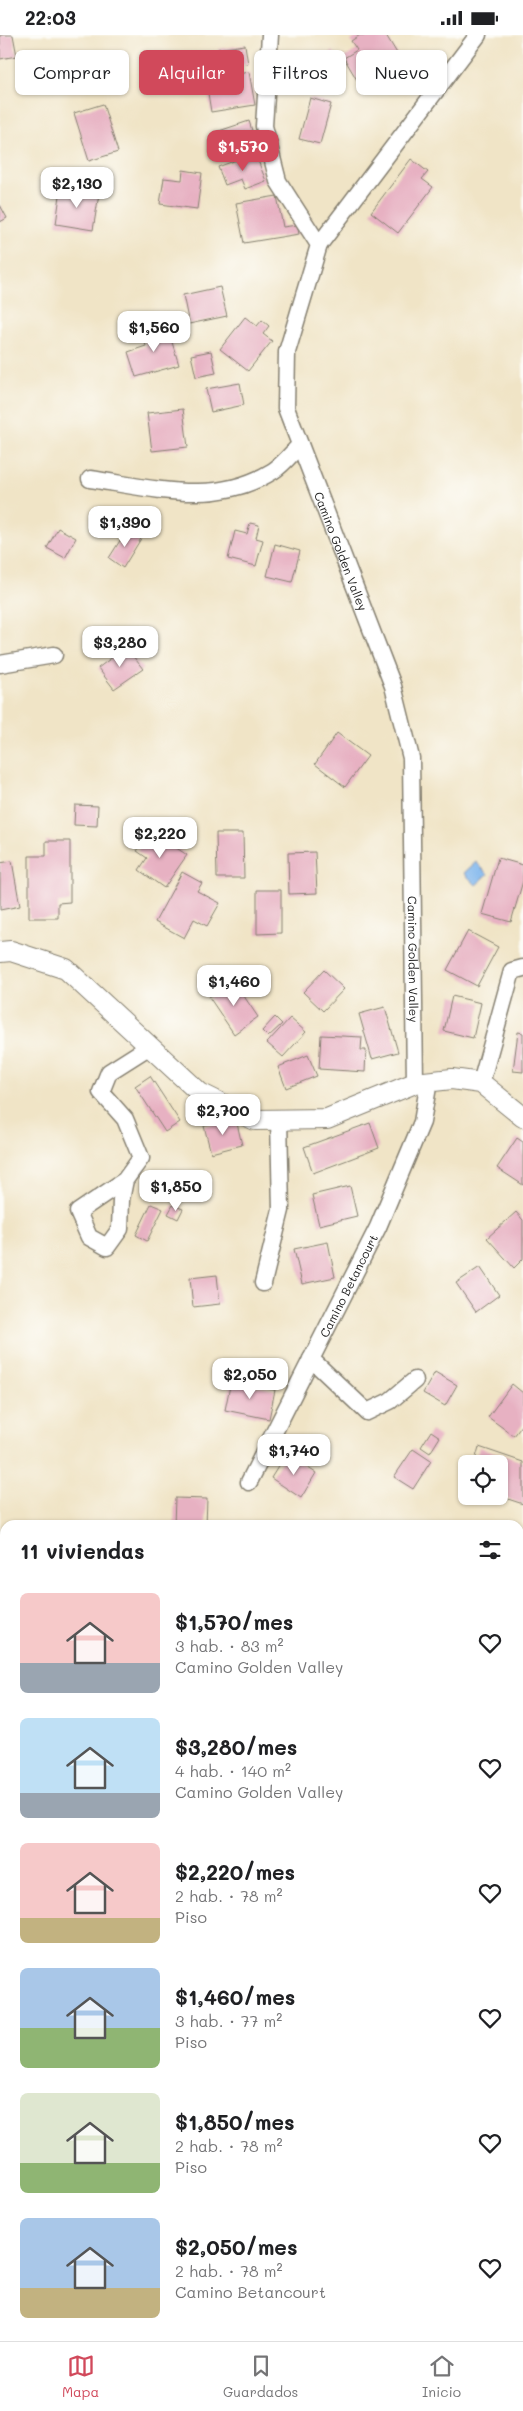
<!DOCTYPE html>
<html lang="es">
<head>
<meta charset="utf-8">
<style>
	:root { --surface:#fff; --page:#f6f6f6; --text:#202124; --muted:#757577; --line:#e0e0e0; --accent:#d1495b }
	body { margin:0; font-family:Mali,sans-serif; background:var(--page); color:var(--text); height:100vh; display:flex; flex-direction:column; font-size:19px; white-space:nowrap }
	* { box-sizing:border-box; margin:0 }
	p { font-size:16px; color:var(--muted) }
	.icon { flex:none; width:28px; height:28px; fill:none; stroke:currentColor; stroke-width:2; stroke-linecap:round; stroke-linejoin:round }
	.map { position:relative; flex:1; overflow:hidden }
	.panel { position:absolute; left:0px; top:1485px; width:524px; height:821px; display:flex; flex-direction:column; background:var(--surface); border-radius:15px 15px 0 0; box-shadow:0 1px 4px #0004 }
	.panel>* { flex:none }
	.top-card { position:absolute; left:15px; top:15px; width:494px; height:45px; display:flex; gap:10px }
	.tools { position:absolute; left:458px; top:1420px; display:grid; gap:10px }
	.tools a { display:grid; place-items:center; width:50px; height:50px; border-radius:8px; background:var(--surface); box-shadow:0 1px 4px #0004; font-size:25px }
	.price { position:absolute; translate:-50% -42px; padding:0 11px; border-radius:10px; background:#fff; color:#222; font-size:16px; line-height:32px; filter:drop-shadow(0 1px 2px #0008) }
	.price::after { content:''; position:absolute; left:50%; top:30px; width:15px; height:11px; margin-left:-8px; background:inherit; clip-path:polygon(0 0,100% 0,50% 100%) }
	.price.current { background:var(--accent); color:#fff }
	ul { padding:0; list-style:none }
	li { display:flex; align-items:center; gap:15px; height:125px; padding:0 20px }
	li span { display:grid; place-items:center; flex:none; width:140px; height:100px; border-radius:8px; color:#555 }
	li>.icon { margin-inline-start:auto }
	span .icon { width:60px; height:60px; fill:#fffc; stroke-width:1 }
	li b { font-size:21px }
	h2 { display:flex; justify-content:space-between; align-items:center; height:60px; padding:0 20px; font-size:21px }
	.pill { padding:0 18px; border-radius:8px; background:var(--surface); box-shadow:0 1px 4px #0004; font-size:18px; line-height:45px }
	.pill.current { background:var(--accent); color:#fff }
	.status { display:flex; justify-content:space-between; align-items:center; height:35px; padding:0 25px; background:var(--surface); direction:ltr }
	.status svg { height:14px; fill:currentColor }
	.menu { display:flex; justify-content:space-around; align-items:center; height:70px; border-top:1px solid var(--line); background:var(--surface); font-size:14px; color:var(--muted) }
	.menu a { display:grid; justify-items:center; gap:2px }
	.menu .current { color:var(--accent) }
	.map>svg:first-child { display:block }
	.water { fill:#7eb5ed; stroke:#4d6884 }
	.building { fill:#e7b1c2 }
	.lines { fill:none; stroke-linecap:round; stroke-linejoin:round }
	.minor-casing { stroke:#868071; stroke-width:19 }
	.tertiary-casing { stroke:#868071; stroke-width:22 }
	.minor { stroke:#fff; stroke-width:16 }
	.tertiary { stroke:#fff; stroke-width:20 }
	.labels { text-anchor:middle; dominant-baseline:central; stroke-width:4.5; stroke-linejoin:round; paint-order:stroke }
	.street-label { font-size:12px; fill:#1c1c1c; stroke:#fdfcf7 }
</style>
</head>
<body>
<div class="status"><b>22:03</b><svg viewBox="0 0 49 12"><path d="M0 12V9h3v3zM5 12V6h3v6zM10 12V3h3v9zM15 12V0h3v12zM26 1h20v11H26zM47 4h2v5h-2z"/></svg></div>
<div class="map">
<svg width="523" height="2306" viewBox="0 0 523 2306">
	<rect width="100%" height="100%" fill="#fdfcf7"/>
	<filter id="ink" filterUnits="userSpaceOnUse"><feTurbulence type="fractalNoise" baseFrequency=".02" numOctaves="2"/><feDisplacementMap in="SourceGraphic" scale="10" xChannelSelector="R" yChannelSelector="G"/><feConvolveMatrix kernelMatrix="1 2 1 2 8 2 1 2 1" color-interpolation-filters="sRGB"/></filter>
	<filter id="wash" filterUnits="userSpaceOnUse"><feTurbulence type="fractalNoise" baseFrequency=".0096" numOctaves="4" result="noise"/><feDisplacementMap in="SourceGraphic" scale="20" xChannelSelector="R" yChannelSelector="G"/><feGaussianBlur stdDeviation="1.12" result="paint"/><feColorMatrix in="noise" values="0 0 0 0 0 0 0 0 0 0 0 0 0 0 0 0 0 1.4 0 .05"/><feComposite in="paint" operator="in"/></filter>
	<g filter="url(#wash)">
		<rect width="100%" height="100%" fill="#f0e4c6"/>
		<path class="water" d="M476,827L488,839L476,850L464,838Z"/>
		<g id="blocks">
			<path class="building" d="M0,0H13L17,21L0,24Z
				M360,0H386L401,25L360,50L344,23L357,15L351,6Z
				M245,10L248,29L221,32L218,14Z
				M333,16L345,36L333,44L320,25Z
				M249,37L255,70L211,77L207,52L223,50L222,42Z
				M310,63L331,69L320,109L299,104Z
				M103,69L118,117L89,126L74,78Z
				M249,86L256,108L220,120L213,98Z
				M255,118L266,146L245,154L241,144L225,150L218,132Z
				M411,124L428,137L422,144L433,152L398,198L371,177Z
				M183,135L202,138L197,174L160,169L164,143L182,145Z
				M61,153L99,159L93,195L56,189Z
				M277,161L283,192L297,190L299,199L244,208L236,168Z
				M0,170L7,183L0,187Z
				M220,252L227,281L189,289L183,260Z
				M245,282L257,291L262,285L269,291L263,299L272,306L248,336L220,314Z
				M167,291L179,330L136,342L128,317L146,311L142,298Z
				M211,316L216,338L196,342L191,320Z
				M240,348L244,370L211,377L206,354Z
				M183,374L188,412L152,416L147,378Z
				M250,488L259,490L256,503L263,505L256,531L228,524L235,496L247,499Z
				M58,493L76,503L65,523L47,513Z
				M128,493L142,502L123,533L109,523Z
				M275,509L300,516L292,547L267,541Z
				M126,612L143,634L114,654L98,633Z
				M337,698L368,721L345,752L315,729Z
				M75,770L98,771L97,791L74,790Z
				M151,796L187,820L164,853L139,835L147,823L137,816Z
				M216,798H243L244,843H217Z
				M46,806H70V867L58,868V883H29V821H46Z
				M315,817L317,858L289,859L288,818Z
				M498,823L523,830V846L511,887L482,879Z
				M12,826L20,871L0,875V828Z
				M182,837L202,848L197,856L220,868L207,891L194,884L184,903L155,887Z
				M257,855H281V898L257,899Z
				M468,896L498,912L477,951L447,935Z
				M324,935L344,954L323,976L303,957Z
				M233,945L258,982L234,999L209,962Z
				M452,961L481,968L473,1003L444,996Z
				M385,972L398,1017L372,1024L359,979Z
				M275,982L282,989L268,1002L262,996Z
				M290,983L306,997L283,1022L267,1008Z
				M518,997L523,998V1037L513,1036Z
				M321,1000L362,1002L361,1015H366L365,1037L319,1034Z
				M308,1020L317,1041L286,1053L278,1032Z
				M150,1041L180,1087L165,1097L135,1051Z
				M236,1084L242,1110L211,1118L204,1091Z
				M370,1088L379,1113L313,1138L304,1112Z
				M517,1103L523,1107V1150L497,1133Z
				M350,1151L357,1181L319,1190L312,1160Z
				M151,1169L163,1174L147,1206L136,1200Z
				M173,1170L183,1174L178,1184L168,1179Z
				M516,1177L523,1185V1224L514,1233L487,1203Z
				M328,1207L335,1242L302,1249L294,1214Z
				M480,1232L499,1260L476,1277L456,1248Z
				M217,1240L220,1269L193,1272L190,1243Z
				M435,1337L457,1350L445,1371L423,1358Z
				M231,1346L275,1355L269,1384L225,1375Z
				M512,1349L523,1358V1389L514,1401L488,1382Z
				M431,1396L440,1402L430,1418L421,1412Z
				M479,1412L523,1427V1469L499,1461V1429H474Z
				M413,1414L431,1426L413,1454L394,1442Z
				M286,1419L316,1438L301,1463L271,1443Z
				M175,1463L207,1464L206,1490H174Z
				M519,1512H523V1526H519Z
				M4,1867H5V1884L1,1883Z
				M519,1909H521L520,1927H519Z
				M0,1982H5V2012H0Z
				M0,2060H5V2094H0Z
				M519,2102H521L523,2145H519Z
				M5,2151V2214L0,2215V2152Z
				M0,2277H5V2301H36V2306H0Z
				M50,2301H94V2306H50Z
				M99,2301H136V2306H99Z
				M150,2301H195V2306H150Z
				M201,2301H239V2306H201Z
				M248,2301H293V2306H248Z
				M349,2301H388V2306H349Z
				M429,2301H460V2306H428Z
				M472,2301H514L513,2306H471Z"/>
		</g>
	</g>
	<g filter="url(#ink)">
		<use href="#blocks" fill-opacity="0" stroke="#868071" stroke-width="1"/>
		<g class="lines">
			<defs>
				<g id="minor">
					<path id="s1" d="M270,0L264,91L278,146L319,210L287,317L286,373L393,651L411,723L415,1048"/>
					<path d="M319,210L478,0"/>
					<path d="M90,444C153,453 215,472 273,436C283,430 292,418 300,410"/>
					<path d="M0,629L54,620"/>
					<path d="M481,1048L512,936L523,933"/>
					<path d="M125,1145L121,1165L120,1194L107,1212L89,1202L78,1177L125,1145L141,1123L125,1084L101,1057L109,1037L150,1011"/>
					<path d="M263,1248L281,1175L279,1084"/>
					<path d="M311,1324L367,1377L390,1366L415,1345"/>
					<path id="s2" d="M249,1447L378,1192L422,1087L429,1046"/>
					<path d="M519,1655L523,1650"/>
					<path d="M0,1804L5,1805"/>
					<path d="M519,1868H523"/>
					<path d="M0,2045H5"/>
					<path d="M519,2061H523"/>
					<path d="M0,2243H5"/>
					<path d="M519,2247H523"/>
					<path d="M310,2301V2306"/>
				</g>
				<path id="tertiary" d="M0,917L11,916L66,934L200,1058L255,1085L327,1084L415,1048L452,1044L481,1048L523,1082"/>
			</defs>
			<use href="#minor" class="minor-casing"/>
			<use href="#tertiary" class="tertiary-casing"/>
			<use href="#minor" class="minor"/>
			<use href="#tertiary" class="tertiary"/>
		</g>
	</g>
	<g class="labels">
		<g class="street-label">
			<text stroke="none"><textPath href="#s1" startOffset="545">Camino Golden Valley</textPath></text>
			<text stroke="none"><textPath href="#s1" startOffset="965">Camino Golden Valley</textPath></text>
			<text stroke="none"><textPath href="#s2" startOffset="220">Camino Betancourt</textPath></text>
		</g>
	</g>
</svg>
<div class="tools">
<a><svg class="icon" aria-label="locate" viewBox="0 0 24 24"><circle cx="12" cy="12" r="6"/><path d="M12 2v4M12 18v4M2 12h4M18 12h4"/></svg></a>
</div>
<b class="price current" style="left:243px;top:137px">$1,570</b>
<b class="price" style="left:77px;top:174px">$2,130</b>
<b class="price" style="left:154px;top:318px">$1,560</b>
<b class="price" style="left:125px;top:513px">$1,390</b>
<b class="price" style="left:120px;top:633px">$3,280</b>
<b class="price" style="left:160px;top:824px">$2,220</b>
<b class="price" style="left:234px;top:972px">$1,460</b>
<b class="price" style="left:223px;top:1101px">$2,700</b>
<b class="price" style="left:176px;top:1177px">$1,850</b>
<b class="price" style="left:250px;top:1365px">$2,050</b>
<b class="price" style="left:294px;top:1441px">$1,740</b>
<div class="top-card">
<a class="pill">Comprar</a>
<a class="pill current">Alquilar</a>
<a class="pill">Filtros</a>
<a class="pill">Nuevo</a>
</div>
<section class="panel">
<h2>11 viviendas<svg class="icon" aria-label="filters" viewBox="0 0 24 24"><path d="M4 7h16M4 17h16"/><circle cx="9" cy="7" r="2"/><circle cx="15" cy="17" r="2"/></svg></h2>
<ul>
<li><span style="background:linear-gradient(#f6c9c9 70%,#9aa5b1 0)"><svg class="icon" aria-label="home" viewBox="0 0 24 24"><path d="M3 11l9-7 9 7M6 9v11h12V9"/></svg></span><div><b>$1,570/mes</b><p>3 hab. · 83 m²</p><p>Camino Golden Valley</p></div><svg class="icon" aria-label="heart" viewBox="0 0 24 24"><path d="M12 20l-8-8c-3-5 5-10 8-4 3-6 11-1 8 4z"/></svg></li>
<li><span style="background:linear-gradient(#bfe0f5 75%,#9aa5b1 0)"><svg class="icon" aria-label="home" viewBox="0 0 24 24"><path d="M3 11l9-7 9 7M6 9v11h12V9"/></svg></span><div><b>$3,280/mes</b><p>4 hab. · 140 m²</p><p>Camino Golden Valley</p></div><svg class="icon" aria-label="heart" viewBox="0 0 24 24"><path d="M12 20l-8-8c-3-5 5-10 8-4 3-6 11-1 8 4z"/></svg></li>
<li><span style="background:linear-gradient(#f6c9c9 75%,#c2b280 0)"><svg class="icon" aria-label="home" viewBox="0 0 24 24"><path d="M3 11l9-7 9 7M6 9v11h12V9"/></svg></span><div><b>$2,220/mes</b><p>2 hab. · 78 m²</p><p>Piso</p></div><svg class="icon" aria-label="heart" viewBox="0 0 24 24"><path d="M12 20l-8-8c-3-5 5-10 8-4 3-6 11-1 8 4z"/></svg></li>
<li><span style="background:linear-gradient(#a9c7e8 60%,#8fb573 0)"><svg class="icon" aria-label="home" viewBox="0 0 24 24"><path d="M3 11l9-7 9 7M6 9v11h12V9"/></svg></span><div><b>$1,460/mes</b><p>3 hab. · 77 m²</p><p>Piso</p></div><svg class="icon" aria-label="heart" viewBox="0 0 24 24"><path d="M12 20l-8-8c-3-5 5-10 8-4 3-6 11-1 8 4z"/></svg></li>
<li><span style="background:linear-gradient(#dfe7d0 70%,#8fb573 0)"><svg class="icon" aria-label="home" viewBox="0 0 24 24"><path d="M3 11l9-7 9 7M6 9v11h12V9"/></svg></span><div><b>$1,850/mes</b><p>2 hab. · 78 m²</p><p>Piso</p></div><svg class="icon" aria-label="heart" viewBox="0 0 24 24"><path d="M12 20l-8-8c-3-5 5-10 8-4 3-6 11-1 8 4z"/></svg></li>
<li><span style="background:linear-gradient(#a9c7e8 70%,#c2b280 0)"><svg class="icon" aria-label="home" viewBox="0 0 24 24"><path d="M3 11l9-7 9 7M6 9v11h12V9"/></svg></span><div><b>$2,050/mes</b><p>2 hab. · 78 m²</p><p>Camino Betancourt</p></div><svg class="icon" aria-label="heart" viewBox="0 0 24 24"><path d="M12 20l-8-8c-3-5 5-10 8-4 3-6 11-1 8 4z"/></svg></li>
</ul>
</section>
</div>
<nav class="menu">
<a class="current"><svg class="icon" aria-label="map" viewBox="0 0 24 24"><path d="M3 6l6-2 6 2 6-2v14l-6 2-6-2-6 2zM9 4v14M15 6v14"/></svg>Mapa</a>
<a><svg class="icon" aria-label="saved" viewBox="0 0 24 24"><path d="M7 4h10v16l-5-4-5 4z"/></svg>Guardados</a>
<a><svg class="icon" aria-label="home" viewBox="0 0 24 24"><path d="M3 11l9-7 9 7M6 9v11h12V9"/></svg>Inicio</a>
</nav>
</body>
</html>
